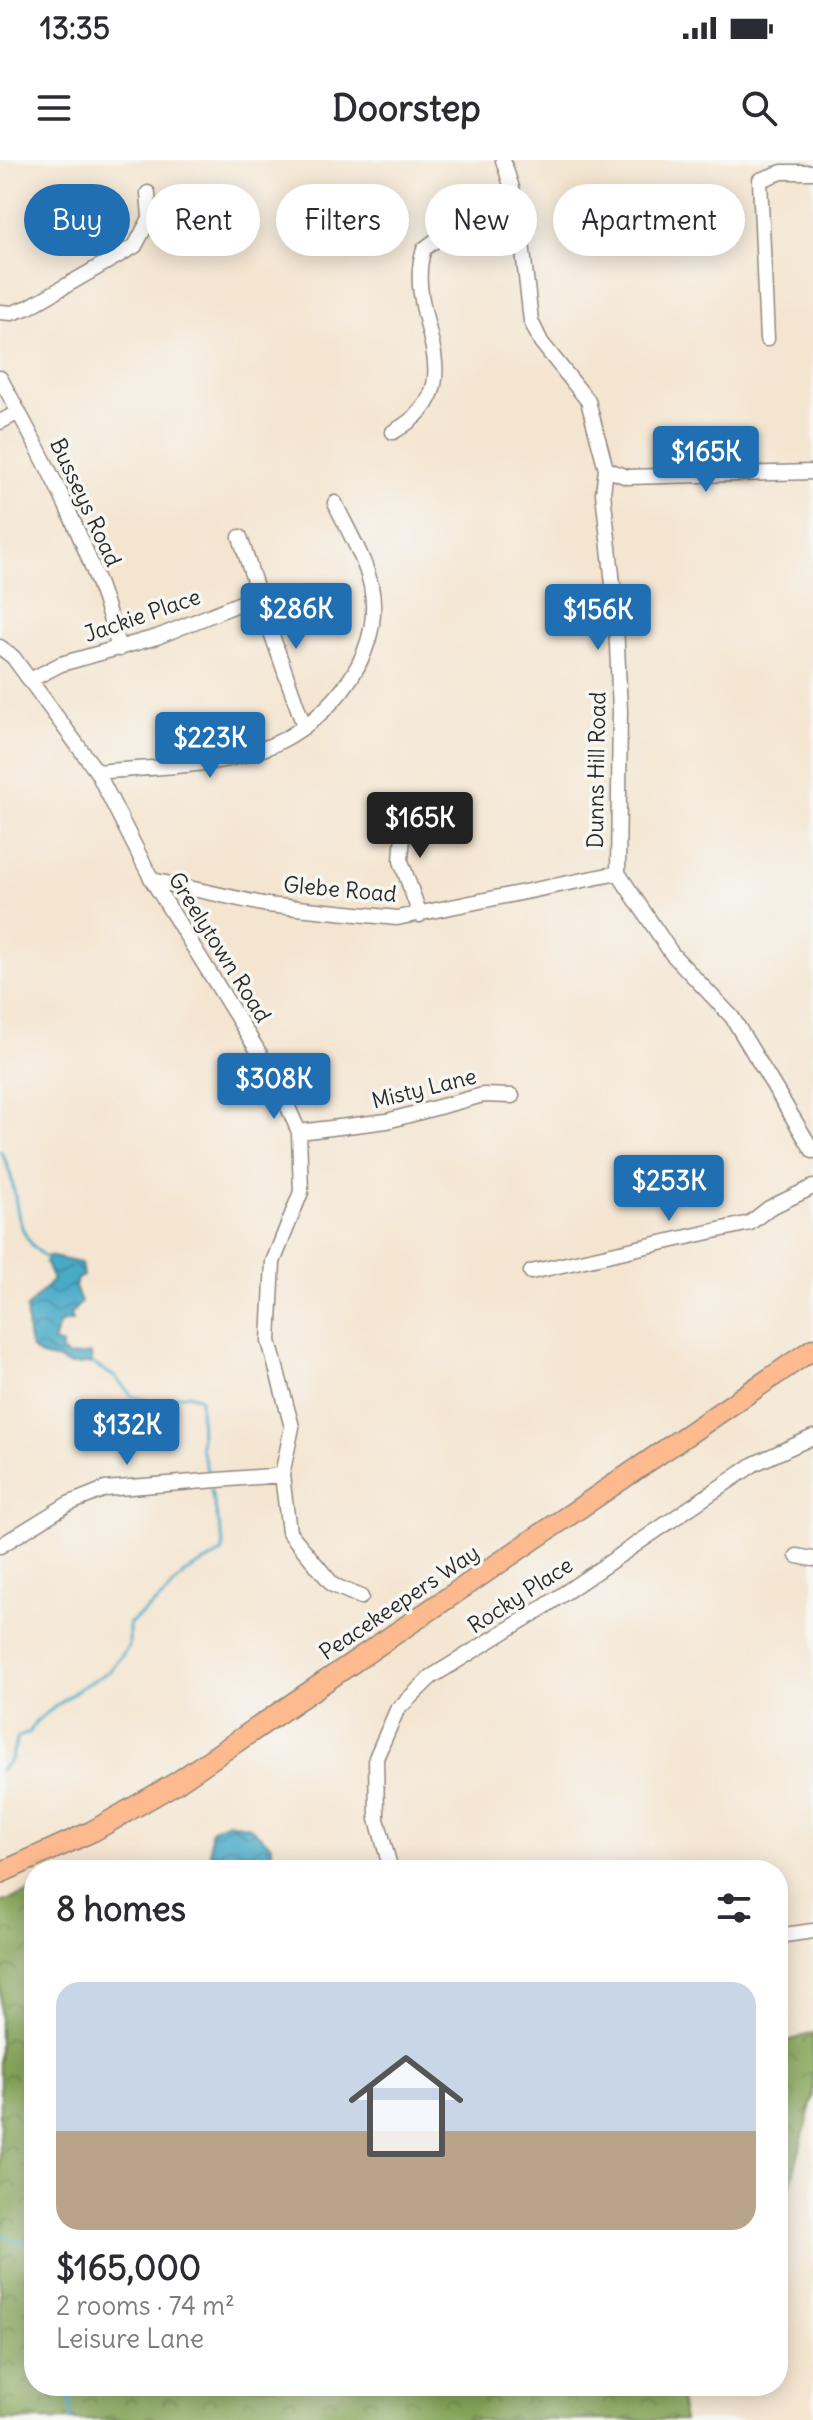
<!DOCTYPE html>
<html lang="en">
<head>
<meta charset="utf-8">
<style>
	:root { --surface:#fff; --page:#f2f2f3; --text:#2b2b33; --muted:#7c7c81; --accent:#1f6fb2 }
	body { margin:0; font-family:Delius,sans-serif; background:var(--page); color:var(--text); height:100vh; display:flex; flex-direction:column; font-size:30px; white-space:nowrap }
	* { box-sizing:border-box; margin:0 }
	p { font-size:26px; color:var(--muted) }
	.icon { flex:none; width:44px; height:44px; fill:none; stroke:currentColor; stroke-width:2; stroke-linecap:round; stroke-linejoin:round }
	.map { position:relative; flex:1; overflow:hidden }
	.panel { position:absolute; left:24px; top:1700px; width:764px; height:536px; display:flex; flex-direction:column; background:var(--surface); border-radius:32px; box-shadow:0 4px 20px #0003 }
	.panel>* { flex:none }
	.guide { position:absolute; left:24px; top:24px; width:766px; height:72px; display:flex; gap:16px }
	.price { position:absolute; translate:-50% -68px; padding:0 18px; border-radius:8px; background:var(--accent); color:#fff; font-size:26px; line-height:52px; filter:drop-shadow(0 2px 4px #0008) }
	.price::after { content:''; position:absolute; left:50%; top:48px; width:24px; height:18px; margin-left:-12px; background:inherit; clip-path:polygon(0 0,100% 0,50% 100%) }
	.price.on { background:#222; color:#fff }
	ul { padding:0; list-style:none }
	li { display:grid; align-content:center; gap:16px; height:424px; padding:0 32px }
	li span { display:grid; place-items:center; height:248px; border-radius:24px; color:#555 }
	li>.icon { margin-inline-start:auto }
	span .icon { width:144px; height:144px; fill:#fffc; stroke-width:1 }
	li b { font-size:34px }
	h2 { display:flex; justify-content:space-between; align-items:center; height:96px; padding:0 32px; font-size:34px }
	.chip { padding:0 28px; border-radius:36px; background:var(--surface); box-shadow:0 4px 20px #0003; font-size:28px; line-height:72px }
	.chip.on { background:var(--accent); color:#fff }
	.status { display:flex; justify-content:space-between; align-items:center; height:56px; padding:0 40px; background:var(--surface); direction:ltr }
	.status svg { height:22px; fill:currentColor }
	header { display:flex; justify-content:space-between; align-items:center; height:104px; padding:0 32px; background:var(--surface); font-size:36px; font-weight:700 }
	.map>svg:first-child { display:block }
	.forest { fill:url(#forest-crowns); stroke:#586842; stroke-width:2 }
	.water { fill:url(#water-waves); stroke:#396a79; stroke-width:2 }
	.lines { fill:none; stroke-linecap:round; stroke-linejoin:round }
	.stream { stroke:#47aac7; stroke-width:3 }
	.minor-casing { stroke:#90887e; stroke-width:17 }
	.highway-casing { stroke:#90887e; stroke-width:23 }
	.minor { stroke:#fff; stroke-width:14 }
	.highway { stroke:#fcba8e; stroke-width:20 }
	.labels { text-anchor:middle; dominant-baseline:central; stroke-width:7; stroke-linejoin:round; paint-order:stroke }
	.street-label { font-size:22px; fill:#2b2b2b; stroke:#f6f6f2 }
</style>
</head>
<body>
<div class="status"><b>13:35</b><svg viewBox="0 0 49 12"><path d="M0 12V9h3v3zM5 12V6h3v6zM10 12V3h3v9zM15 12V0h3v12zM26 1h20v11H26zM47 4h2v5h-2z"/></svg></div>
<header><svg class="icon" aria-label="menu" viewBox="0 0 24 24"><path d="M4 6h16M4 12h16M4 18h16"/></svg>Doorstep<svg class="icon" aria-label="search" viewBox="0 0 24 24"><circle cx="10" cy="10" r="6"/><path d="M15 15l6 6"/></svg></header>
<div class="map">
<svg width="813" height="2260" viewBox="0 0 813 2260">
	<defs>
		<pattern id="forest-crowns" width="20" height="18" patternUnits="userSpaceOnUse" patternTransform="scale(2)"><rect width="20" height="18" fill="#86a65a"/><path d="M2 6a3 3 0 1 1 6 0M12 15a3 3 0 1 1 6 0" fill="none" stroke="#6e874b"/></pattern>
		<pattern id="water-waves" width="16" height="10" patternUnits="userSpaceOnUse" patternTransform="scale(2)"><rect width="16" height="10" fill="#47aac7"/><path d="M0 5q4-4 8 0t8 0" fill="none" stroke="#3b8ba2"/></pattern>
	</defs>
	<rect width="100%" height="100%" fill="#f6f6f2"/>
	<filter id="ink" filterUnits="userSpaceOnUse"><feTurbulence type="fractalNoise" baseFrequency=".0125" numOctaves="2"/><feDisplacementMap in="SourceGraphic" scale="16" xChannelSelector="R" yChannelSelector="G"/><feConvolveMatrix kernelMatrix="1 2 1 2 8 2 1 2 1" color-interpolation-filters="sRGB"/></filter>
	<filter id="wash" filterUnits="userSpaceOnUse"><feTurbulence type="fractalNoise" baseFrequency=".006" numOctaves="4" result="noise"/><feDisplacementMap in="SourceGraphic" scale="32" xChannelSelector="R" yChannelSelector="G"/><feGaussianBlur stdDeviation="1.8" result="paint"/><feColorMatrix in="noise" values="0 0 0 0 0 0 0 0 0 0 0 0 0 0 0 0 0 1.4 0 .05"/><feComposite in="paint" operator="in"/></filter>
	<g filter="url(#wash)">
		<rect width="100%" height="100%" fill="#f4e5d0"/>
		<path class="forest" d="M34,1731V2226H678L684,2260H0V1743Z
			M813,1873V1936L783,2056L778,2063V1884Z"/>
		<path class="water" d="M48,1096L81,1103L83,1116L77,1119L75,1127L81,1143L70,1154L72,1161L60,1163L53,1182L62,1185V1192L69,1197L91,1194L92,1203C83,1204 74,1207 66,1204C59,1201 62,1199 54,1199C21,1195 30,1176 26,1149L53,1120L45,1102Z
			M228,1662L250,1667L272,1686L271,1710H228L210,1695L211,1670Z"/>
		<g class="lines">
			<path class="stream" d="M0,991C24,1028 5,1068 46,1098
				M92,1203L115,1217L133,1237L155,1241L189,1234L200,1238L201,1288L208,1314
				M0,1610L11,1599L17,1578L30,1572L35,1562L80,1528L110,1511L129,1486V1464L163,1437L186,1412L222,1393L224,1385L211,1331
				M0,2073L17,2082L34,2078
				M70,2260L71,2226"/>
		</g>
	</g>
	<g filter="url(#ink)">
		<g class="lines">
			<defs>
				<path id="minor" d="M503,0L518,47L531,161L541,182L588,241L606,309L603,333L615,442L620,551L618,713L672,794L732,857L813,991
					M0,152L12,153L29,147L135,86L150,58L148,33
					M767,179L760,20L782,12H813
					M0,218C48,305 94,393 119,489
					M0,262L19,252
					M393,272C481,224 401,157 424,89L440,77L520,60
					M606,309L627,317L813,312
					M255,436L261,444L304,566
					M0,487L13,497L97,612L152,720L276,920L299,972L301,1032L273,1102L269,1181L292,1267L282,1315L289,1372L333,1425L361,1437
					M30,520L61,504L157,477L253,438L256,427L240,377
					M97,612C148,607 205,608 254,592C320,572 386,500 371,426C365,398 347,369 335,343
					M405,646L401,701L420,755
					M152,720L267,745L397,758L618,713
					M299,972L387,961L483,935L512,936
					M531,1112L750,1063L769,1048L813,1027
					M0,1386L68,1344L105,1329L282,1315
					M797,1396L813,1399
					M391,1710L377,1659L376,1598L397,1550L431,1517L544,1447L754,1304L813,1277
					M778,1776L813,1771"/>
				<path id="highway" d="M0,1713L93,1671L176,1623L813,1189"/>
			</defs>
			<use href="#minor" class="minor-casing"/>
			<use href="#highway" class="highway-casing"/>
			<use href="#minor" class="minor"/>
			<use href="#highway" class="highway"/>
		</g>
	</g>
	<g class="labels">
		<g class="street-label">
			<text transform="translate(86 342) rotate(65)">Busseys Road</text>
			<text transform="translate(142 455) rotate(-19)">Jackie Place</text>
			<text transform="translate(596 610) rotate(-89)">Dunns Hill Road</text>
			<text transform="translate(340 729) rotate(5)">Glebe Road</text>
			<text transform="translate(220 787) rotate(58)">Greelytown Road</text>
			<text transform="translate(424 928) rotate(-14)">Misty Lane</text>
			<text transform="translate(520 1435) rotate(-33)">Rocky Place</text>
			<text transform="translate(399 1442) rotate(-34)">Peacekeepers Way</text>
		</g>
	</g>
</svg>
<b class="price" style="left:706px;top:334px">$165K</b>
<b class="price" style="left:296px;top:491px">$286K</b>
<b class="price" style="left:598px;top:492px">$156K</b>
<b class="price" style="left:210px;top:620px">$223K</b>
<b class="price on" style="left:420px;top:700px">$165K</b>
<b class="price" style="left:274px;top:961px">$308K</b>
<b class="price" style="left:669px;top:1063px">$253K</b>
<b class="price" style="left:127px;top:1307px">$132K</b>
<div class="guide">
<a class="chip on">Buy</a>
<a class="chip">Rent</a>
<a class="chip">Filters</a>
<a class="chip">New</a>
<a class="chip">Apartment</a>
</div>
<section class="panel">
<h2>8 homes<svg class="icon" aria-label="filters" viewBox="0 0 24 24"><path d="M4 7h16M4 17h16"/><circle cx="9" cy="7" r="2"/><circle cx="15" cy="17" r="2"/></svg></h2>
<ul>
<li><span style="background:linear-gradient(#c9d6e8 60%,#b9a48a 0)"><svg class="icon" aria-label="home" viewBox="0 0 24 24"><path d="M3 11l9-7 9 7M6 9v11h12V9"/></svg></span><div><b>$165,000</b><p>2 rooms · 74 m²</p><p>Leisure Lane</p></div></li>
</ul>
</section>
</div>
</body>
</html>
